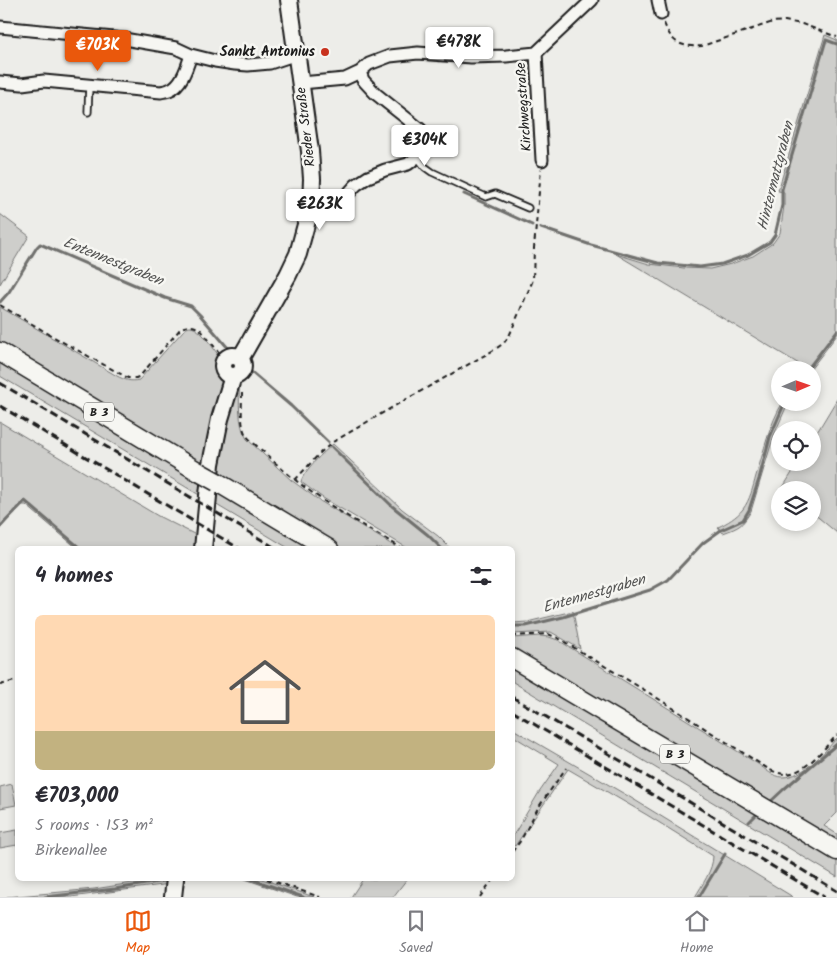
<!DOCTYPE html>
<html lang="en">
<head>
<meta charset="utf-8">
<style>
	:root { --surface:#fff; --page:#f7f7f7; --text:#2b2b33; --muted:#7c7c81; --line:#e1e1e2; --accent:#ea580c }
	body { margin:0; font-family:Kalam,sans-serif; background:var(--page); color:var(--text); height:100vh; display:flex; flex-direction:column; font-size:19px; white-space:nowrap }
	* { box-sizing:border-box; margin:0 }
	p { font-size:16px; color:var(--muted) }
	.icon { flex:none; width:28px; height:28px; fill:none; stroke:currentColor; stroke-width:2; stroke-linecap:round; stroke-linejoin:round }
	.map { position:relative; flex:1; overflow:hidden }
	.details { position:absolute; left:15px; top:546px; width:500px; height:335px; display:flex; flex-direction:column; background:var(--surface); border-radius:8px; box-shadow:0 2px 8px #0003 }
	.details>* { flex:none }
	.needle { width:32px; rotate:88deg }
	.fabs { position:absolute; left:771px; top:361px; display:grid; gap:10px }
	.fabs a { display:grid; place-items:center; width:50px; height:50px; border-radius:50%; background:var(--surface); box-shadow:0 2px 8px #0003; font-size:25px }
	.price { position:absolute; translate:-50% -42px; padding:0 11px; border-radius:5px; background:#fff; color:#222; font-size:16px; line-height:32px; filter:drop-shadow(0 1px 2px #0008) }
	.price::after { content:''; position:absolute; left:50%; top:30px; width:15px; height:11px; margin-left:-8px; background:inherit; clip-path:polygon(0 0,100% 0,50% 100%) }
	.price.active { background:var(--accent); color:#fff }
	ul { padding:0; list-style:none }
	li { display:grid; align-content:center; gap:10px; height:265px; padding:0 20px }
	li span { display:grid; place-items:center; height:155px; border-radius:8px; color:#555 }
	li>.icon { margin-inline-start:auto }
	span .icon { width:90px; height:90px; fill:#fffc; stroke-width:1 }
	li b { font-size:21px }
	h2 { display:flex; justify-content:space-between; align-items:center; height:60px; padding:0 20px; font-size:21px }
	.tabs { display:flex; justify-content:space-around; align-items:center; height:70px; border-top:1px solid var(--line); background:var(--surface); font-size:14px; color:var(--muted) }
	.tabs a { display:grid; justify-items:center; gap:2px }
	.tabs .active { color:var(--accent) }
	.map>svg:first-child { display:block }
	.green { fill:#cececb; stroke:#757574 }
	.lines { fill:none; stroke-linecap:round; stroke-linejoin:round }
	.stream { stroke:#6f6f6d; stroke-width:3 }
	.lane-casing { stroke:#1c1c1c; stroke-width:9 }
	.street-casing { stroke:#1c1c1c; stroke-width:15 }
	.secondary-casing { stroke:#1c1c1c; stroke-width:20 }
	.primary-casing { stroke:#1c1c1c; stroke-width:21 }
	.path { stroke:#1c1c1c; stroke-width:2; stroke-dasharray:5 4; stroke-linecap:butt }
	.lane { stroke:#f6f6f2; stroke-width:5.5 }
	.street { stroke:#f6f6f2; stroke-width:11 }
	.secondary { stroke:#f6f6f2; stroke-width:16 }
	.primary { stroke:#f6f6f2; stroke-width:18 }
	.rail { stroke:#1c1c1c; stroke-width:3; stroke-dasharray:8 4; stroke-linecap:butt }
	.primary-bridge-casing { stroke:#1c1c1c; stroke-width:21; stroke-linecap:butt }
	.primary-bridge { stroke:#f6f6f2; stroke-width:18 }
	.poi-dot { fill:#c8321e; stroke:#f6f6f2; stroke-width:2 }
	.labels { text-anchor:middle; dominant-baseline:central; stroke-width:5; stroke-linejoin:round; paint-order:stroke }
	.shield { fill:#f6f6f2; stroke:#5d5d5c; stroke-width:1 }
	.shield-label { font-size:12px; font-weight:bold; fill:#1c1c1c }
	.poi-label { font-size:14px; font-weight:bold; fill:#1c1c1c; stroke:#f6f6f2; text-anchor:end }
	.street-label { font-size:14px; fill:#1c1c1c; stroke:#f6f6f2 }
	.water-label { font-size:15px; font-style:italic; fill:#535352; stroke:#f6f6f2 }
</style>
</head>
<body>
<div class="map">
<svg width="837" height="897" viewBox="0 0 837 897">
	<rect width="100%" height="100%" fill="#edede9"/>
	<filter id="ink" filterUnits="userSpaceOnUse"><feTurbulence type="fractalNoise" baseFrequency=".02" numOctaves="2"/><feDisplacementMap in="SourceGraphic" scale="10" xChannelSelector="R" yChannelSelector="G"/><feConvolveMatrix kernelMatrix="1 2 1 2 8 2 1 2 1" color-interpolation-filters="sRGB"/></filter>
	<g filter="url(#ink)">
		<path class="green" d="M825,35L837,40V335L810,370H803L804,367L616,254L649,264L684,268L710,269L731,264L753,256L773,243L780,233L784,206V192L778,191Z
			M0,214L29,236L0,284Z
			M0,307L117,376C125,380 130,382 139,380L183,331C186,329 187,327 190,327C201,327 215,351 221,359C218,367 219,372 226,378L206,464L201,460L199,463L0,345Z
			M0,358L202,482L201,496L0,376Z
			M239,383C240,401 237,424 247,439L291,480L320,501L399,549H343L267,504L213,470Z
			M837,399V533L813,513L812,490H783L782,489L798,463L812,462L813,439Z
			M783,402L788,403L774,435L751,511C742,526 740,527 723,533L718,527C727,523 737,517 743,509C750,500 753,487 756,476C764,451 769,425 783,402Z
			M0,422L158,516L198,536L197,549H78L26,505H21L0,529Z
			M333,444L402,509L438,536L451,549H409L323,498L301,482C303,471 324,452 333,444Z
			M212,487L316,549H290L210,501Z
			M573,611L580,649L558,636L551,632L513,634V623L527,622Z
			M540,636L549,637L558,640L758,764C765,769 773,777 782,777C805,777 823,753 837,738V813L824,826L837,834V845L513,650L512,638Z
			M512,665L837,859V877L513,682Z
			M513,729L628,796L793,897H695C702,885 713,870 713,856L647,815L568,769L515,846L513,845V836L538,794L559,764L513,736Z
			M12,784L16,805L0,808V787Z
			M17,830V845L0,848V833Z
			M158,879H171L170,884L71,897H7L94,889Z
			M245,879H262L314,897H297Z
			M363,879H407L393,897H351Z"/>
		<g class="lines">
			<path class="stream" d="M464,194L532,225
				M541,228L591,245L658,263L700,267L722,264L748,255L770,242L775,235L782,205V189L826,40L837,44
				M0,302L9,292L37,247L40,244L165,298L191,306L200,315L228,348
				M807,370L837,331
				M250,371L291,406L328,442
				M332,447L392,506L428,535L442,549
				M0,527L25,501L81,549
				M512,626H526L563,617L650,590L668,580L703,543L721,530L743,520L749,510L759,479L770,437L785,402
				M769,803L784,789L837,744
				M749,822L759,812
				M251,879L303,897
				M45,897L115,889L170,880
				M699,897L725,854"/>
			<defs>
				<path id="lane" d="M88,112L89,85
					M417,157L425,167L432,172L486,197L495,194L528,208"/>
				<path id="street" d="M658,0L661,14
					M0,27L124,39L176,48L191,55L215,61L235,64L248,65L270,63L297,54
					M536,53L542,160
					M0,82L22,84L44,81L161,92C164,91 167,91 169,90C182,85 187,67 191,55
					M301,83L345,79L360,72L369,64L390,56L418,53L471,57L506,56L536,53L592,0
					M311,206L329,207L339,204L356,185L368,177L385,170L408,164L417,157L424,149L426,138L420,129L376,94L363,80L360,72"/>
				<path id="secondary" d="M223 366a10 10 0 1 1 20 0a10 10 0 1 1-20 0Z
					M240,359L288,275L298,254L311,206L312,179L310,151L289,0
					M203,549L211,464L220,419L233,376
					M173,897L175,879"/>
				<path id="primary" d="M0,352L199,472
					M217,482L329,549
					M512,658L837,851"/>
			</defs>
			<use href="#lane" class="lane-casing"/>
			<use href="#street" class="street-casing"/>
			<use href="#secondary" class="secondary-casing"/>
			<use href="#primary" class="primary-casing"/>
			<path class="path" d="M664,23C672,44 681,47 702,46L773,22L785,21L802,24L837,37
				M0,305L59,340L128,378H136L140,376L181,328C189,325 194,325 201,330L225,360
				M242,393C242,404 240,426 246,435C252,443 261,449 268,456C308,495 355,521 403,549
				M295,480L321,452L333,442L398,404L494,350L504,343L510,334L533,280L534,248L541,169
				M512,636L548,634L558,638L651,694L770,770C775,772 780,774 786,774C806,773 824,748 837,735
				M0,685L18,680
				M512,852L521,840L538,808L566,768
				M267,879L320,897
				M480,897L493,879"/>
			<use href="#lane" class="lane"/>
			<use href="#street" class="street"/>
			<use href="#secondary" class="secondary"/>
			<use href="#primary" class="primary"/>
			<path class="rail" d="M0,383L277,549
				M0,406L240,549
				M512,697C621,760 729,826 837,891
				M512,711L824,897"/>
			<defs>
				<path id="primary-bridge" d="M199,472L217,482"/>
			</defs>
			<use href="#primary-bridge" class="primary-bridge-casing"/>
			<use href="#primary-bridge" class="primary-bridge"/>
		</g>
	</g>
	<circle class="poi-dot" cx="325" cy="52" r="5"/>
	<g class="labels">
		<g class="shield">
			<rect x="84" y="402.5" width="30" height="19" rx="4"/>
			<rect x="660" y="744.5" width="30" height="19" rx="4"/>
		</g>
		<g class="shield-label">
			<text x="99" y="412">B 3</text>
			<text x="675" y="754">B 3</text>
		</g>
		<g class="poi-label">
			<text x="315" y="52">Sankt Antonius</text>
		</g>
		<g class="street-label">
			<text transform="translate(524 107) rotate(-94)">Kirchwegstraße</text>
			<text transform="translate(306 127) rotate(-97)">Rieder Straße</text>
		</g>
		<g class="water-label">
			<text transform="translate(776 176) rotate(-76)">Hintermattgraben</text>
			<text transform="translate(113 262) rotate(22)">Entennestgraben</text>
			<text transform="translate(594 594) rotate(-16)">Entennestgraben</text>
		</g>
	</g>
</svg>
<div class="fabs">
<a><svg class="needle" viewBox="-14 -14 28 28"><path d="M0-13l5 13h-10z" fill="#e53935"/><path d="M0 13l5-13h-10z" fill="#7c7c81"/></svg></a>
<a><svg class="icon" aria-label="locate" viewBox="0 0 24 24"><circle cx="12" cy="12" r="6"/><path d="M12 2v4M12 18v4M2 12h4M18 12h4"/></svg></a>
<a><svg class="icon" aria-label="layers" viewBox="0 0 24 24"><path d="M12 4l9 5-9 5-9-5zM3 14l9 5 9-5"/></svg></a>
</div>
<b class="price" style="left:459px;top:69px">€478K</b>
<b class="price active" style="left:98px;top:72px">€703K</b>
<b class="price" style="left:425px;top:167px">€304K</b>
<b class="price" style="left:320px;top:231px">€263K</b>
<section class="details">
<h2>4 homes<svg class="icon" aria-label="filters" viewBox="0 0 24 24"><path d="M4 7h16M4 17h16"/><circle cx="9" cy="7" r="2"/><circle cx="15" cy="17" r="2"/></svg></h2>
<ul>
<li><span style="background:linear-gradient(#ffd9b3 75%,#c2b280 0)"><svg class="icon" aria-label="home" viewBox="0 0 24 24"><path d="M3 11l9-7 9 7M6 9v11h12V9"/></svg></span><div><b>€703,000</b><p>5 rooms · 153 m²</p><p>Birkenallee</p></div></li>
</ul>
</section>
</div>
<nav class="tabs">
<a class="active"><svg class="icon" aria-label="map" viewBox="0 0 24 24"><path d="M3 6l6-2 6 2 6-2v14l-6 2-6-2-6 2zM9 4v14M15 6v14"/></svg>Map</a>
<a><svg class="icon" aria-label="saved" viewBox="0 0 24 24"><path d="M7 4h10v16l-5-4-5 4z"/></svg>Saved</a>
<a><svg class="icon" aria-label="home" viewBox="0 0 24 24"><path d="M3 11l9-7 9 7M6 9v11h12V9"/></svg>Home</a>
</nav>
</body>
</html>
